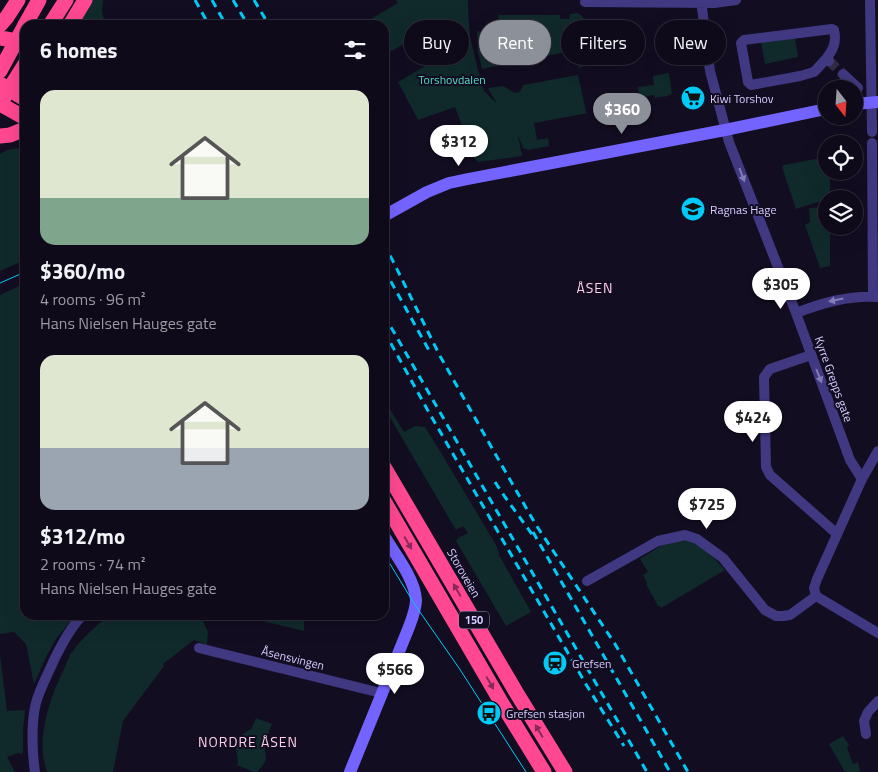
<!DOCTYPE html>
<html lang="en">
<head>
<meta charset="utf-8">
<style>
	:root { --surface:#0e0a19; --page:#171322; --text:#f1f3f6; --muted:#9b9aa2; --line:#2e2b38; --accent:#8c9099 }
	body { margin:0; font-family:"Titillium Web",sans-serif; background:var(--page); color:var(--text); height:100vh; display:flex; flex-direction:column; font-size:19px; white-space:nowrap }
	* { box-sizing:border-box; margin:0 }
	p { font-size:16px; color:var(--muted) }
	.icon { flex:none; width:28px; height:28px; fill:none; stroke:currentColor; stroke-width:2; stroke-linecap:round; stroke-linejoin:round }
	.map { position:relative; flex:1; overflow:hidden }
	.details { position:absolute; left:20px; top:20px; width:369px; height:600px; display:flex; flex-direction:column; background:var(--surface); border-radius:15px; box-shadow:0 5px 20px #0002,0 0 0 1px var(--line) }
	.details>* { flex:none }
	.guide { position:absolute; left:404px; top:20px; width:399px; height:45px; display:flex; gap:10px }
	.needle { width:32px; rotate:163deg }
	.tools { position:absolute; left:818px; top:80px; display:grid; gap:10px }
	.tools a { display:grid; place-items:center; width:45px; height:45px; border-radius:50%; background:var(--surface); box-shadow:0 5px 20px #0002,0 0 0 1px var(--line); font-size:25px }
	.price { position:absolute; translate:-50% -42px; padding:0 11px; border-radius:18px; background:#fff; color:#222; font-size:16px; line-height:32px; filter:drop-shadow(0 1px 2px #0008) }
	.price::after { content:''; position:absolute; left:50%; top:30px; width:15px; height:11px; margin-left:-8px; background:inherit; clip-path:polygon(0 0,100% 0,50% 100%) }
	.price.current { background:var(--accent); color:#fff }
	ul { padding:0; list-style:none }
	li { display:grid; align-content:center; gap:10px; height:265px; padding:0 20px }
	li span { display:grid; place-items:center; height:155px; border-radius:15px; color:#555 }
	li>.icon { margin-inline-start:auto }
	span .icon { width:90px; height:90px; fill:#fffc; stroke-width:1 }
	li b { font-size:21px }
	h2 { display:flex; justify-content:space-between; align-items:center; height:60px; padding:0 20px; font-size:21px }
	.tag { padding:0 18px; border-radius:22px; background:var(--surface); box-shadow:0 5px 20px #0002,0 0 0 1px var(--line); font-size:18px; line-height:45px }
	.tag.current { background:var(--accent); color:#fff }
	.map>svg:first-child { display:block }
	.green { fill:#102a2b }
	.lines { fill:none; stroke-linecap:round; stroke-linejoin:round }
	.street-tunnel { stroke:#302a42; stroke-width:10; stroke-dasharray:10 5; stroke-linecap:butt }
	.street { stroke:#403880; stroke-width:10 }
	.secondary { stroke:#7464ff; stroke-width:12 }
	.highway { stroke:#ff4891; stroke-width:15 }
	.tram { stroke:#00cbf8; stroke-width:1 }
	.rail { stroke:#00cbf8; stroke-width:3; stroke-dasharray:8 6; stroke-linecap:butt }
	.highway-bridge { stroke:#ff4891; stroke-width:15 }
	.oneway { fill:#847bb9 }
	.oneway2 { fill:#882a59 }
	.labels { text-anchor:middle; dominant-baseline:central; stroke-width:4; stroke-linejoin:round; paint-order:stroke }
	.shield { fill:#120d21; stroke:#9c93bc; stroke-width:1 }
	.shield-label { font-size:11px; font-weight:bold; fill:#d7cdff }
	.park-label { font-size:12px; fill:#58dfc9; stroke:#120d21 }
	.poi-label { font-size:12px; fill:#d7cdff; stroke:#120d21; text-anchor:start }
	.street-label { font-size:12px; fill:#d7cdff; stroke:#120d21 }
	.neighbourhood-label { font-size:14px; letter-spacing:1px; fill:#ffcfea; stroke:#120d21 }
</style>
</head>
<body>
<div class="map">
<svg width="878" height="772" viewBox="0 0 878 772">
	<rect width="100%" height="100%" fill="#120d21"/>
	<path class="green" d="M92,0H103L102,11L105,25H77Z
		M396,0H468V10L470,37L479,74L484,91L497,104L488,88L503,86L515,93L520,92L523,85L578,75L586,112L588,113L534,123L537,140L548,138L549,146L528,150L523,148L518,135L522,156L478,162L463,147L469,144L455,107L418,120L398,82L432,62L417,37L384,55V25H368L366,22L398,3Z
		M578,13L583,17L587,43L578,45L582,67L579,68L576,50L482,69L478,52L477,31L491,34L499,23L498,15H560V19H569L570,14Z
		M795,38L798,57L765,64L761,42Z
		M669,73L672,94L668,95V96L655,98L654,95L647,96V99L640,100L638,87L654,85L653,76Z
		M20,148L25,150V260L0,271V154L7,150Z
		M826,157V171H830V199H826V201L818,202L796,209L782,167L784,165Z
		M823,207L824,217L826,218V226H830V266L820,268L805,225L810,222L809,208Z
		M25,283V615H76L56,639L46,657L34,684L26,644L14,632L0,634V295Z
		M388,406L404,432L415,426L425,427L443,456L496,545L499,553V555L531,612L506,626L456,541L458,538L468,533L463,526L456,530L385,409Z
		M683,539C704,545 710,554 725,570L661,608L660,606H658L646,584L647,583L643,575L648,572L640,559L667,542Z
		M111,615H200L208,632L207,645L194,640L163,664L164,666L123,721L113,772H47C35,741 50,697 64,669C66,664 68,659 70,655C79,641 97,624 111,615Z
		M238,615H293L304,619V631Z
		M0,655L7,711L25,710L23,730V751L22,754L17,753L7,757L15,772H0Z
		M256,718L272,724C270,730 266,737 265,743C264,760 271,757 257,772H254L237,765L238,762L235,740L252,728Z
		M843,736L849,745L847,748L853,764L858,762L860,772H845L829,744Z"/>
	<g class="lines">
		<path class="street-tunnel" d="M829,61L843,74"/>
		<path class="street" d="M701,0L710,71L729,142L796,313L850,460L862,479
			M870,0L872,132
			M585,2L714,3L736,0
			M826,59C833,50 837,42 834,30L832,29L744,40L741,43L748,82L751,85L800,76L814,72L826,59L829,61
			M843,74L858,88
			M872,143L873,296
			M796,313C822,303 849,295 878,297
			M811,355L770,369L764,377L766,467L770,475L828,526L837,534
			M587,581L658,541L685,535L697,539L723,558L765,610L776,616H783L790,615L816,596
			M816,596L814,588L817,579L862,479L878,451
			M816,596L878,633
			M199,648L381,693
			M866,734L864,721L868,712L878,701
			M35,772C32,752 31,722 36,703C40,688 48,674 54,660C62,644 70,628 83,615"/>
		<path class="secondary" d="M854,104L878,102
			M384,216L427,192L449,183L468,179L725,130L826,109
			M350,772L409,627C412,619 416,609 416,600C415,579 395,554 384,536"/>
		<path class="highway" d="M0,25L7,17L18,0
			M25,25L39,0
			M70,25L85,0
			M0,38L17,41L25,45
			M0,84L25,99
			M0,104L25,118
			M0,136L10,135L25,129
			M384,467L516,692L565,772
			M384,501L504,707L544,772"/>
		<path class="tram" d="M59,1V0
			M0,283L25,272
			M384,554L415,605L459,668L526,772"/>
		<path class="rail" d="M195,0L209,25
			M212,0L226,25
			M233,0L248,25
			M254,0L269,25
			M384,243L440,356L501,464L536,525L615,644L688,772
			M384,269L431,354
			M384,315L647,772
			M384,331L427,409L587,686L624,746
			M495,482L505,497L534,537
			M533,532L670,772"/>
		<path class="highway-bridge" d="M50,25L66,0
			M0,71L25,25
			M0,104L25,64"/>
	</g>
	<defs><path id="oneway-solid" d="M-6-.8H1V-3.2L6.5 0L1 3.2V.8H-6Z" transform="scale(1.25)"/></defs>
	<g class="oneway">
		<use href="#oneway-solid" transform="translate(742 175) rotate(69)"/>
		<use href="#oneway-solid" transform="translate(836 300) rotate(168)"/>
		<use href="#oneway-solid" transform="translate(819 376) rotate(69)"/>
	</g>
	<g class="oneway2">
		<use href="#oneway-solid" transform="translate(408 543) rotate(60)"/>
		<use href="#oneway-solid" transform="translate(457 590) rotate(-120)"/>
		<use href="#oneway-solid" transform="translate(490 683) rotate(60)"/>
		<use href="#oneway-solid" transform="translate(539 731) rotate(-121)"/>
	</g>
	<defs>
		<symbol id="supermarket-disc" viewBox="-11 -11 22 22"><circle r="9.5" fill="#00cbf8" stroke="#120d21"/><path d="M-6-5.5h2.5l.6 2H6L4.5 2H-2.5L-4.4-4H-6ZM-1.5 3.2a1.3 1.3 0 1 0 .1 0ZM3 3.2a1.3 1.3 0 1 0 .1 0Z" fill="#111"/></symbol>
		<symbol id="school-disc" viewBox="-11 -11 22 22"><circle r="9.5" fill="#00cbf8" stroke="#120d21"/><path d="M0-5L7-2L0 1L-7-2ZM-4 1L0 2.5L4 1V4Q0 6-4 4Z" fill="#111"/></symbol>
		<symbol id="station-disc" viewBox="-11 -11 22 22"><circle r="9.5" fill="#00cbf8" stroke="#120d21"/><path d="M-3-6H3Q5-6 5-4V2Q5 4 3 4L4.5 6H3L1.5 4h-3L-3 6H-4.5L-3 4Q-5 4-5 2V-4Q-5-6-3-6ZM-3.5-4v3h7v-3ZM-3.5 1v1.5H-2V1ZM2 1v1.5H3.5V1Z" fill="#111"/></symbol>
		<symbol id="bus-disc" viewBox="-11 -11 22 22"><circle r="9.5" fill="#00cbf8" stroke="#120d21"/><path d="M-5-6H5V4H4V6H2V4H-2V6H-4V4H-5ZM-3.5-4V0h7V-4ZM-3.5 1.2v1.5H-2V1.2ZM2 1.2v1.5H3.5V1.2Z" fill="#111"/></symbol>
	</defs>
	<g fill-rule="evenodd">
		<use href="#supermarket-disc" x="679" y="84" width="28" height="28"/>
		<use href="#school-disc" x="679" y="195" width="28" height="28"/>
		<use href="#station-disc" x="541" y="649" width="28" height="28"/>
		<use href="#bus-disc" x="475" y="699" width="28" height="28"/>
	</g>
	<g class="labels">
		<rect class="shield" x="459" y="611.5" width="30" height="17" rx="4"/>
		<g class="shield-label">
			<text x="474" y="620">150</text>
		</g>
		<g class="park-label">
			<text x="452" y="79">Torshovdalen</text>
		</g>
		<g class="poi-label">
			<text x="710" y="98">Kiwi Torshov</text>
			<text x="710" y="209">Ragnas Hage</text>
			<text x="572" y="663">Grefsen</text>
			<text x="506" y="713">Grefsen stasjon</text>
		</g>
		<g class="street-label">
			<text transform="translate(834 379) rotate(70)">Kyrre Grepps gate</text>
			<text transform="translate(464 573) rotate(60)">Storoveien</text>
			<text transform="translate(293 658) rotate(14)">Åsensvingen</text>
		</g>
		<g class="neighbourhood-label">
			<text x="595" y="287">ÅSEN</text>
			<text x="248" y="741">NORDRE ÅSEN</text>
		</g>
	</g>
</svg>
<div class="tools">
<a><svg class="needle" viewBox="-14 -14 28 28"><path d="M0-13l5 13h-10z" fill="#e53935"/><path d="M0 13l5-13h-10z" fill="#9b9aa2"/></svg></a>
<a><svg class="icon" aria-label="locate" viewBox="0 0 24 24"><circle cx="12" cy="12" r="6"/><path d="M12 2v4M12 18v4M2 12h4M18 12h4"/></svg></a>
<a><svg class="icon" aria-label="layers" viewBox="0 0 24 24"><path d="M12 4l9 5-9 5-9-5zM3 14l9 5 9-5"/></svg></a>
</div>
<b class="price current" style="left:622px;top:135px">$360</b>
<b class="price" style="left:459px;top:167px">$312</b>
<b class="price" style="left:781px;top:310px">$305</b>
<b class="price" style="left:753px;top:443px">$424</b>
<b class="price" style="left:707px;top:530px">$725</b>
<b class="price" style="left:395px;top:695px">$566</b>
<div class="guide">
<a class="tag">Buy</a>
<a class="tag current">Rent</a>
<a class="tag">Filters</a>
<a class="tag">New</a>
</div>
<section class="details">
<h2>6 homes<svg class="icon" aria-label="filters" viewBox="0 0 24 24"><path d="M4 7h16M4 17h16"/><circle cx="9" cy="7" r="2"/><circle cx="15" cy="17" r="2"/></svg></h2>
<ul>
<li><span style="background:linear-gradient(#dfe7d0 70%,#7fa58c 0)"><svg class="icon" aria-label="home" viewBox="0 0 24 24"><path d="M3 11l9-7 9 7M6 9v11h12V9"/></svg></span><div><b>$360/mo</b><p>4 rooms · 96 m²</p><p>Hans Nielsen Hauges gate</p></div></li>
<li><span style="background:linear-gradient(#dfe7d0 60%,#9aa5b1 0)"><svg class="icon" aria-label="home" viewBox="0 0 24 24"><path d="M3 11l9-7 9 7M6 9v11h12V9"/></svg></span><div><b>$312/mo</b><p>2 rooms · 74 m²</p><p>Hans Nielsen Hauges gate</p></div></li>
</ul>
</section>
</div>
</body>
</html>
